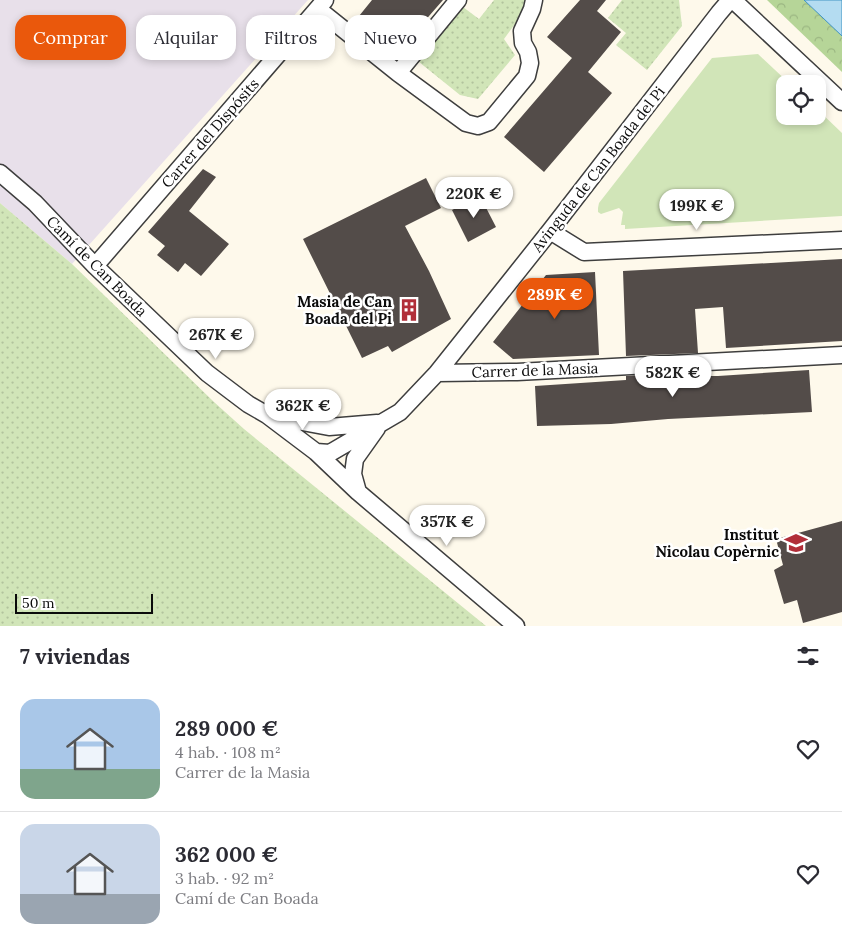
<!DOCTYPE html>
<html lang="es">
<head>
<meta charset="utf-8">
<style>
	:root { --surface:#fff; --page:#f2f2f3; --text:#2b2b33; --muted:#7c7c81; --line:#e1e1e2; --accent:#ea580c }
	body { margin:0; font-family:Lora,serif; background:var(--page); color:var(--text); height:100vh; display:flex; flex-direction:column; font-size:19px; white-space:nowrap }
	* { box-sizing:border-box; margin:0 }
	p { font-size:16px; color:var(--muted) }
	.icon { flex:none; width:28px; height:28px; fill:none; stroke:currentColor; stroke-width:2; stroke-linecap:round; stroke-linejoin:round }
	.map { position:relative; height:626px; overflow:hidden }
	.side { display:flex; flex-direction:column; background:var(--surface); flex:1 }
	.side>* { flex:none }
	.banner { position:absolute; left:15px; top:15px; width:500px; height:45px; display:flex; gap:10px }
	.tools { position:absolute; left:776px; top:75px; display:grid; gap:10px }
	.tools a { display:grid; place-items:center; width:50px; height:50px; border-radius:10px; background:var(--surface); box-shadow:0 2px 8px #0003; font-size:25px }
	.scale { position:absolute; left:15px; bottom:12px; width:138px; box-sizing:border-box; padding-left:5px; border:2px solid #0b0b0b; border-top:0; font-size:14px; line-height:18px; white-space:nowrap; color:#0b0b0b; -webkit-text-stroke:4px #fff; paint-order:stroke }
	.price { position:absolute; translate:-50% -42px; padding:0 11px; border-radius:18px; background:#fff; color:#222; font-size:16px; line-height:32px; filter:drop-shadow(0 1px 2px #0008) }
	.price::after { content:''; position:absolute; left:50%; top:30px; width:15px; height:11px; margin-left:-8px; background:inherit; clip-path:polygon(0 0,100% 0,50% 100%) }
	.price.active { background:var(--accent); color:#fff }
	ul { padding:0; list-style:none }
	li { display:flex; align-items:center; gap:15px; height:125px; padding:0 20px }
	li+li { border-top:1px solid var(--line) }
	li span { display:grid; place-items:center; flex:none; width:140px; height:100px; border-radius:15px; color:#555 }
	li>.icon { margin-inline-start:auto }
	span .icon { width:60px; height:60px; fill:#fffc; stroke-width:1 }
	li b { font-size:21px }
	h2 { display:flex; justify-content:space-between; align-items:center; height:60px; padding:0 20px; font-size:21px }
	.pill { padding:0 18px; border-radius:15px; background:var(--surface); box-shadow:0 2px 8px #0003; font-size:18px; line-height:45px }
	.pill.active { background:var(--accent); color:#fff }
	.map>svg:first-child { display:block }
	.industrial { fill:#e8e0ea }
	.grass { fill:url(#grass-dots) }
	.forest { fill:url(#forest-crowns) }
	.garden { fill:#d1e5b8 }
	.water { fill:#b4dcf1; stroke:#4094c3 }
	.building { fill:#534c49 }
	.lines { fill:none; stroke-linecap:round; stroke-linejoin:round }
	.street-casing { stroke:#3e3e3e; stroke-width:19 }
	.street { stroke:#fff; stroke-width:16 }
	.labels { text-anchor:middle; dominant-baseline:central; stroke-width:5; stroke-linejoin:round; paint-order:stroke }
	.street-label { font-size:15px; fill:#0b0b0b; stroke:#fff }
	.poi-label { font-size:15px; font-weight:bold; fill:#0b0b0b; stroke:#fff; text-anchor:end }
</style>
</head>
<body>
<div class="map">
<svg width="842" height="626" viewBox="0 0 842 626">
	<defs>
		<pattern id="grass-dots" width="8" height="8" patternUnits="userSpaceOnUse" patternTransform="scale(1.25)"><rect width="8" height="8" fill="#d1e5b8"/><path d="M2 2h.1M6 6h.1" fill="none" stroke="#b2c39d" stroke-width="1.8" stroke-linecap="round"/></pattern>
		<pattern id="forest-crowns" width="20" height="18" patternUnits="userSpaceOnUse" patternTransform="scale(1.25)"><rect width="20" height="18" fill="#b6d598"/><path d="M2 6a3 3 0 1 1 6 0M12 15a3 3 0 1 1 6 0" fill="none" stroke="#9bb682"/></pattern>
	</defs>
	<rect width="100%" height="100%" fill="#fef9eb"/>
	<path class="industrial" d="M0,0H308L72,264L0,203Z"/>
	<path class="grass" d="M494,0H526V9L504,39L515,55L478,99L460,95L419,62L463,7L479,19Z
		M622,0H679L682,26L647,70L616,45L626,33L608,18Z
		M0,203L72,264L214,402L244,429L486,626H0Z"/>
	<path class="forest" d="M767,0H804L842,35V72Z"/>
	<path class="garden" d="M758,54L790,84H785V116H818V110L842,133V216L625,229V225H621L623,212L619,208L601,214L598,212V208L599,203L712,58Z"/>
	<path class="water" d="M804,0H842V36Z"/>
	<path class="building" d="M372,0H443L395,55L355,21Z
		M580,0H606L597,11L621,32L588,72L612,93L544,172L504,137L572,58L547,37Z
		M203,169L216,177L189,211L229,244L201,276L185,263L178,272L157,255L165,246L148,232Z
		M426,178L441,208L405,226L429,271L451,319L392,352L388,346L362,358L303,239Z
		M480,196L496,227L468,242L452,210Z
		M842,259V341L726,348L723,307L695,309L698,353L626,356L623,271Z
		M595,272L599,355L513,359L493,342L546,275Z
		M809,370L812,412L668,419L611,424L537,426L535,386L626,380V376L699,372V376H718Z
		M842,521V612L803,623L797,600L784,604L774,570L783,565L776,539Z"/>
	<g class="lines">
		<defs>
			<path id="street" d="M733,0L842,102
				M318,9L398,73L466,123L478,126L489,122L527,76L530,63L528,52L523,43L522,31L532,9L534,0
				M398,73L458,0
				M0,173L35,203L95,266L207,373L248,404L267,415L316,452L358,492L516,626
				M550,231L584,252L842,240
				M95,266L325,0
				M437,373L517,372L842,355
				M270,416L329,427L377,423
				M316,452L330,453L400,412L437,373L550,231L719,13L730,0
				M358,492L353,474L355,459L377,428"/>
		</defs>
		<use href="#street" class="street-casing"/>
		<use href="#street" class="street"/>
	</g>
	<defs>
		<symbol id="building-bare" viewBox="-9 -9 18 18"><path d="M-4-6H4V6H1V3H-1V6H-4ZM-2.5-4.3h1.7v1.8h-1.7ZM.8-4.3h1.7v1.8H.8ZM-2.5-1h1.7V.8h-1.7ZM.8-1h1.7V.8H.8Z" fill="#b12e39" stroke="#fff" stroke-width="2.5" paint-order="stroke"/></symbol>
		<symbol id="school-bare" viewBox="-9 -9 18 18"><path d="M0-5L7-2L0 1L-7-2ZM-4 1L0 2.5L4 1V4Q0 6-4 4Z" fill="#b12e39" stroke="#fff" stroke-width="2.5" paint-order="stroke"/></symbol>
	</defs>
	<g fill-rule="evenodd">
		<use href="#building-bare" x="393" y="294" width="32" height="32"/>
		<use href="#school-bare" x="780" y="527" width="32" height="32"/>
	</g>
	<g class="labels">
		<g class="street-label">
			<text transform="translate(210 133) rotate(-49)">Carrer del Dispósits</text>
			<text transform="translate(598 169) rotate(-52)">Avinguda de Can Boada del Pi</text>
			<text transform="translate(97 266) rotate(45)">Camí de Can Boada</text>
			<text transform="translate(535 370) rotate(-2)">Carrer de la Masia</text>
		</g>
		<g class="poi-label">
			<text x="392" y="301">Masia de Can<tspan x="392" dy="17">Boada del Pi</tspan></text>
			<text x="779" y="534">Institut<tspan x="779" dy="17">Nicolau Copèrnic</tspan></text>
		</g>
	</g>
</svg>
<div class="tools">
<a><svg class="icon" aria-label="locate" viewBox="0 0 24 24"><circle cx="12" cy="12" r="6"/><path d="M12 2v4M12 18v4M2 12h4M18 12h4"/></svg></a>
</div>
<div class="scale">50 m</div>
<b class="price" style="left:474px;top:219px">220K €</b>
<b class="price" style="left:697px;top:231px">199K €</b>
<b class="price active" style="left:555px;top:320px">289K €</b>
<b class="price" style="left:216px;top:360px">267K €</b>
<b class="price" style="left:673px;top:398px">582K €</b>
<b class="price" style="left:303px;top:431px">362K €</b>
<b class="price" style="left:447px;top:547px">357K €</b>
<div class="banner">
<a class="pill active">Comprar</a>
<a class="pill">Alquilar</a>
<a class="pill">Filtros</a>
<a class="pill">Nuevo</a>
</div>
</div>
<section class="side">
<h2>7 viviendas<svg class="icon" aria-label="filters" viewBox="0 0 24 24"><path d="M4 7h16M4 17h16"/><circle cx="9" cy="7" r="2"/><circle cx="15" cy="17" r="2"/></svg></h2>
<ul>
<li><span style="background:linear-gradient(#a9c7e8 70%,#7fa58c 0)"><svg class="icon" aria-label="home" viewBox="0 0 24 24"><path d="M3 11l9-7 9 7M6 9v11h12V9"/></svg></span><div><b>289 000 €</b><p>4 hab. · 108 m²</p><p>Carrer de la Masia</p></div><svg class="icon" aria-label="heart" viewBox="0 0 24 24"><path d="M12 20l-8-8c-3-5 5-10 8-4 3-6 11-1 8 4z"/></svg></li>
<li><span style="background:linear-gradient(#c9d6e8 70%,#9aa5b1 0)"><svg class="icon" aria-label="home" viewBox="0 0 24 24"><path d="M3 11l9-7 9 7M6 9v11h12V9"/></svg></span><div><b>362 000 €</b><p>3 hab. · 92 m²</p><p>Camí de Can Boada</p></div><svg class="icon" aria-label="heart" viewBox="0 0 24 24"><path d="M12 20l-8-8c-3-5 5-10 8-4 3-6 11-1 8 4z"/></svg></li>
</ul>
</section>
</body>
</html>
